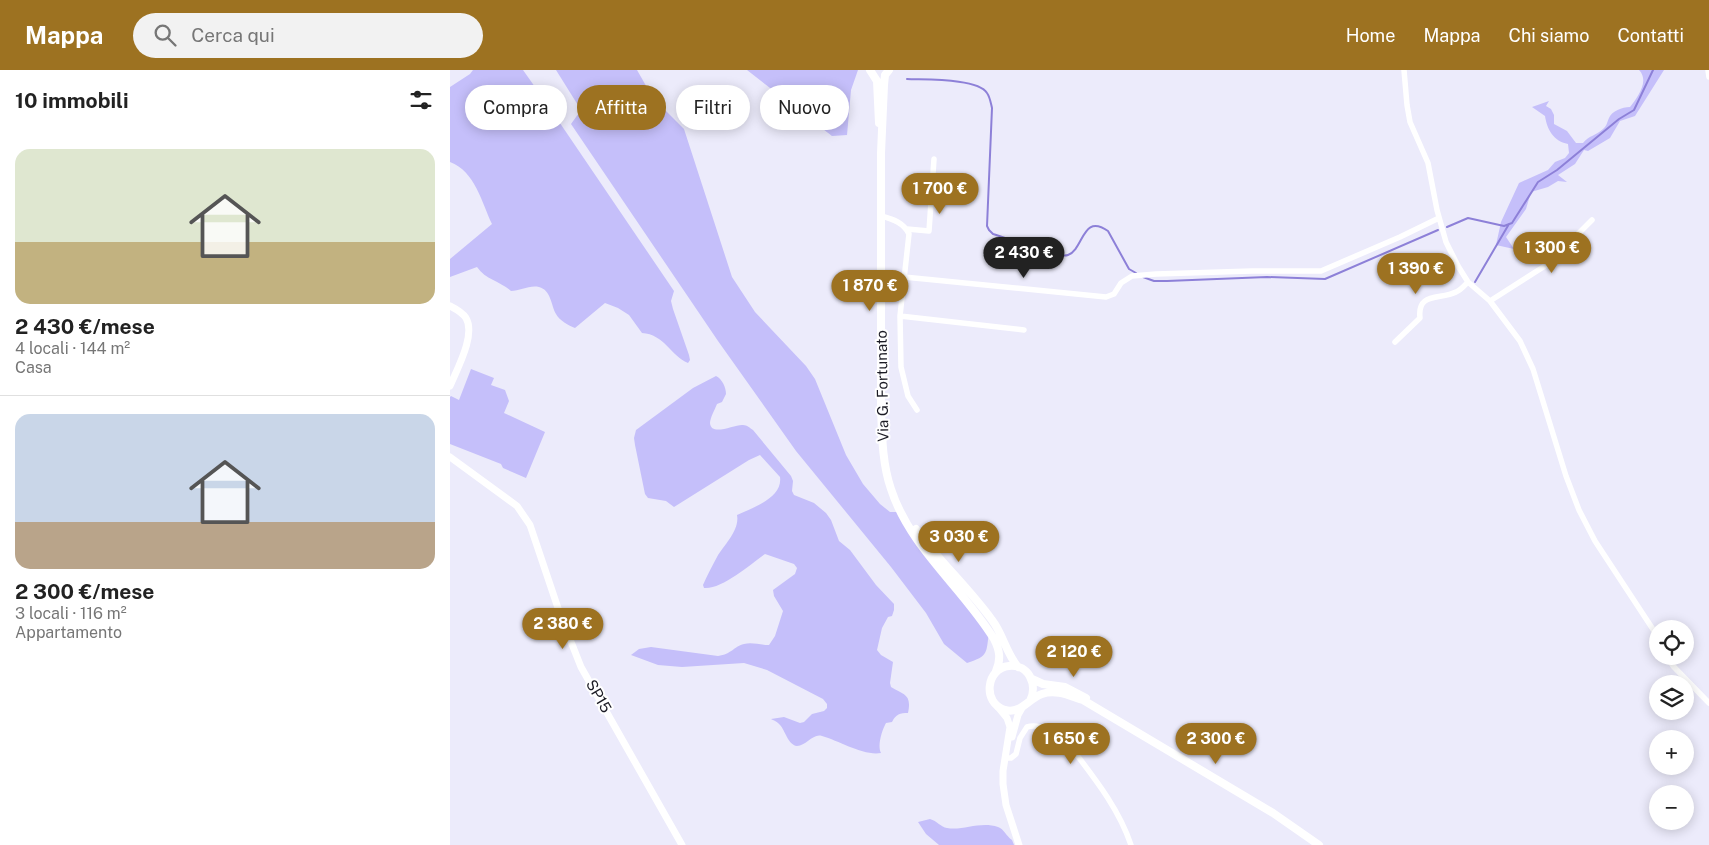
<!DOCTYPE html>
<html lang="it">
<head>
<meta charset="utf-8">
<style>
	:root { --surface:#fff; --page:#f2f2f2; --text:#222; --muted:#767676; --line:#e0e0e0; --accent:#9d7221 }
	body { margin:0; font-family:"Public Sans",sans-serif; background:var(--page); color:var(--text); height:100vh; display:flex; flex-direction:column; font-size:19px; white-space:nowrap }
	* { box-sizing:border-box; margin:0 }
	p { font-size:16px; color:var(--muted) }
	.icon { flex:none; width:28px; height:28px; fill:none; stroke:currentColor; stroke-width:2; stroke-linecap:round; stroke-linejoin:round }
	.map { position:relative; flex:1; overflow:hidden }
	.side { display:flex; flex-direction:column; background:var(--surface); width:450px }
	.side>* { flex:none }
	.banner { position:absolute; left:15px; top:15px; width:475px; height:45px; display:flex; gap:10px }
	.tools { position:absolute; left:1199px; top:550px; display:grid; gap:10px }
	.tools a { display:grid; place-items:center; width:45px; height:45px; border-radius:50%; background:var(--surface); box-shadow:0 2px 12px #0003; font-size:25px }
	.price { position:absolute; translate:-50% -42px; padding:0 11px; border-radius:18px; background:var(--accent); color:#fff; font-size:16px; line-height:32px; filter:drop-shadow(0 1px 2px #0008) }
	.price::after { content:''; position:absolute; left:50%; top:30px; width:15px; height:11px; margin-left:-8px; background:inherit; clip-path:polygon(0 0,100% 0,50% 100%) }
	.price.on { background:#222; color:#fff }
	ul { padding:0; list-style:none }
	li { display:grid; align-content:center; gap:10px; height:265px; padding:0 15px }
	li+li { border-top:1px solid var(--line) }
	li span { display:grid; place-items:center; height:155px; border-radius:15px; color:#555 }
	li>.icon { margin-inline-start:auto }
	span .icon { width:90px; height:90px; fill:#fffc; stroke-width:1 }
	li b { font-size:21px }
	h2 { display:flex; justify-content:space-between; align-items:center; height:60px; padding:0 15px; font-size:21px }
	.chip { padding:0 18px; border-radius:22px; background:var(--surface); box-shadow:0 2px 12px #0003; font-size:18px; line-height:45px }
	.chip.on { background:var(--accent); color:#fff }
	header { display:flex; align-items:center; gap:30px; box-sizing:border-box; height:70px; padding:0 25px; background:var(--accent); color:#fff }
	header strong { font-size:24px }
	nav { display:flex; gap:28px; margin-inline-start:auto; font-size:18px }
	.search { width:350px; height:45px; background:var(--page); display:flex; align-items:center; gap:12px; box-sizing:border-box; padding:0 18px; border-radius:28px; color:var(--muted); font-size:19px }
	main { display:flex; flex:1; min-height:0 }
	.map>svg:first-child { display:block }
	.green { fill:#c5bffa }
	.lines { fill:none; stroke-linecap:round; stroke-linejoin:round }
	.stream { stroke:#8d80d8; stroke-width:2 }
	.minor { stroke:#fff; stroke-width:5.5 }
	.tertiary { stroke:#fff; stroke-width:7 }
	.secondary { stroke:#fff; stroke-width:8 }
	.labels { text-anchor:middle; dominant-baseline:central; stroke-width:4; stroke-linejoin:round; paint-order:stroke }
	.street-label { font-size:15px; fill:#1b1b24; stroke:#fff }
</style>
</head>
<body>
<header>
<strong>Mappa</strong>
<div class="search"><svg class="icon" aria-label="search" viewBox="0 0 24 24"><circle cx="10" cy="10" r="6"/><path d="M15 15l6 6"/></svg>Cerca qui</div>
<nav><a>Home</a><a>Mappa</a><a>Chi siamo</a><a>Contatti</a></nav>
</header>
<main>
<section class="side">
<h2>10 immobili<svg class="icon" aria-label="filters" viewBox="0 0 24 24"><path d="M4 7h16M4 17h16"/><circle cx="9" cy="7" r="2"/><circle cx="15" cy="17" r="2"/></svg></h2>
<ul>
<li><span style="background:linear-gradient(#dfe7d0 60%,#c2b280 0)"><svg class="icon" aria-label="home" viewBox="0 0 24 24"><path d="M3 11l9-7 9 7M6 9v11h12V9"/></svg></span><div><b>2 430 €/mese</b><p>4 locali · 144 m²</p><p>Casa</p></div></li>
<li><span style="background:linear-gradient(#c9d6e8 70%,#b9a48a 0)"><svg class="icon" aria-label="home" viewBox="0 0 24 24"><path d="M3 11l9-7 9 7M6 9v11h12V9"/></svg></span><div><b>2 300 €/mese</b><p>3 locali · 116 m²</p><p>Appartamento</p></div></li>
</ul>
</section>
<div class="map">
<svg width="1259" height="775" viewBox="0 0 1259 775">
	<rect width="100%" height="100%" fill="#ecebfb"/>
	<path class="green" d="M23,0H73L97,34L224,221L221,231L223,239L239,285L240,290L238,293C221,286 214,264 192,263L179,245L168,238L155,233L125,258C119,256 109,250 106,244C101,235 101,220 89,217C79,215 70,221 61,221C50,211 36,210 27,197L0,207V189L42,154C32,133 25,101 0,92V17L20,4Z
		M106,0H187L203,28L234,59L282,207L305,242L356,296L365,309L396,385L413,414L430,434L440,442H451L539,562C536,583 539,586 517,593L494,574L476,543L441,497L346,381L268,271L121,54L131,40Z
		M297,0H408L401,20L397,65L382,66Z
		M1169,0H1214L1185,46L1170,51L1160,68L1138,81L1134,80L1125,94L1108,105L1117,112L1108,111L1098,117L1081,122L1076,139L1056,167L1064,179L1046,175L1051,152L1069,113L1098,100L1105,92L1115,88L1119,83L1118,74C1103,71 1097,59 1095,46L1082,37L1099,31L1096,36L1101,39L1104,45V54L1117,61L1126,73H1133C1138,66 1147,65 1153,59C1157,56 1157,52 1159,48C1162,41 1172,37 1180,37C1187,28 1200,11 1189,0Z
		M21,299L44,308L41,315L55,320L59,331L54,343L95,362L76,408L53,398L51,394L0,374V327L1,326L9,330Z
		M266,306C272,309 276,317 276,324L272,332L267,334C265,339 260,348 260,353C261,367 285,354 293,355C297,355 300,358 303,360L341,406L343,411L342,421L344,425L364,433L376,443L381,450L389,471L400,480L426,515L444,534V540L442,546L438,547L432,558L427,580L431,585L443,592L440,613L441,617C454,625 462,624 458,643C450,643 446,644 442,652L436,653C432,660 427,676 431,683C413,686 390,671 372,666C363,663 356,676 347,676C338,675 335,660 330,655C328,652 323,650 321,649L334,647L350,653L354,652L362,644L374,641L377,638V634L373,629L317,600L294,593L232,597L208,595L181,585L189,579L201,577L268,586C282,584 283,577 294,574C302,572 311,575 319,575L325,566L333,541L324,526L323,520L345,504L347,498L344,494L315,484C301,494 271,520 254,518L253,515C257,506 262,496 267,487C274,475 290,460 287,445C302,438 333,428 330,407L310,385L299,390L224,437L216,431L198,428L195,424L185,375L184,368L186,360L243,318Z
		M480,749C487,751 491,757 497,758C513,761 530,751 548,757C554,759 556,766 562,770L564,775H489L476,764L468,752Z"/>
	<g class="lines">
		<path class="stream" d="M457,9C474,10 528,8 537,23C540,27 541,34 542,38L537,156L539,160L543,164C557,168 607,189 618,185C634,179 632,143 658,161L679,199L686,203
			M997,157L1018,148L1054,156L1062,153L1088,112L1107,100L1169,49L1184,40L1203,0
			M693,207L704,211H717L817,207L875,209L988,160
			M1025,212L1059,154"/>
		<path class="minor" d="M954,0L957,35L960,52L978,93L987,140L996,172L1008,196L1018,212L1040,231L1070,271L1083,299L1116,406L1129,440L1145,471L1208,567
			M1258,0L1259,7
			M431,146C443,149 454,153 459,164L450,246L451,297L458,326L467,340
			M457,159L479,161L484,89
			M454,207L656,227L664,224L671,213L682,206L706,204L802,201H871L950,167L989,148
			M1040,231L1098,194L1142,150
			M450,246L574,260
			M945,272L970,248C967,222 990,230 1006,222C1011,220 1014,216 1018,212
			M1216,586L1223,596L1259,633
			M555,688H561L566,684L570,668L577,657C590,653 607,664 617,672C641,704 668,736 681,775"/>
		<path class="tertiary" d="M0,236C6,239 12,242 16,248C26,265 7,299 0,316
			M0,387L67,436L80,455L110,544L131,597L232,775
			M548,637L557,648L560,657L553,701V714L556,735L569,775
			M562,667L568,645L572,638"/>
		<path class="secondary" d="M420,0L427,11L429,53
			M439,0L435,5L434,15L431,83V337C432,364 432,393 441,419C460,478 513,518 544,569C550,581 551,589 546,601
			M466,459C489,491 519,518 542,550C553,564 556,583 568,597
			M582,609L593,614L615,617L636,628
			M580,631C588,615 579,594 559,596C536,598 532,633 555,640C571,644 578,629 592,624C606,619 620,626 633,630L823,743L869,775"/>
	</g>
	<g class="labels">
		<g class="street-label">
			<text transform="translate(432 316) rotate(-91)">Via G. Fortunato</text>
			<text transform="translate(149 626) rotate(60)">SP15</text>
		</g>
	</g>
</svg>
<div class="tools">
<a><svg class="icon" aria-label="locate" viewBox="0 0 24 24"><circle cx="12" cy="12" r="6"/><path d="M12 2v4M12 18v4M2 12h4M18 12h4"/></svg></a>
<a><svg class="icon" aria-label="layers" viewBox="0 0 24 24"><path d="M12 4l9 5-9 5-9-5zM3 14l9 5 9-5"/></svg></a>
<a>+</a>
<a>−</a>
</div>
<b class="price" style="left:490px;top:145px">1 700 €</b>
<b class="price" style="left:1102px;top:204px">1 300 €</b>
<b class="price on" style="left:574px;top:209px">2 430 €</b>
<b class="price" style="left:966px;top:225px">1 390 €</b>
<b class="price" style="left:420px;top:242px">1 870 €</b>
<b class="price" style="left:509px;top:493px">3 030 €</b>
<b class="price" style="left:113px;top:580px">2 380 €</b>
<b class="price" style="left:624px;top:608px">2 120 €</b>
<b class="price" style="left:621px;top:695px">1 650 €</b>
<b class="price" style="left:766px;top:695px">2 300 €</b>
<div class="banner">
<a class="chip">Compra</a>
<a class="chip on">Affitta</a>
<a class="chip">Filtri</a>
<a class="chip">Nuovo</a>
</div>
</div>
</main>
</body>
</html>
